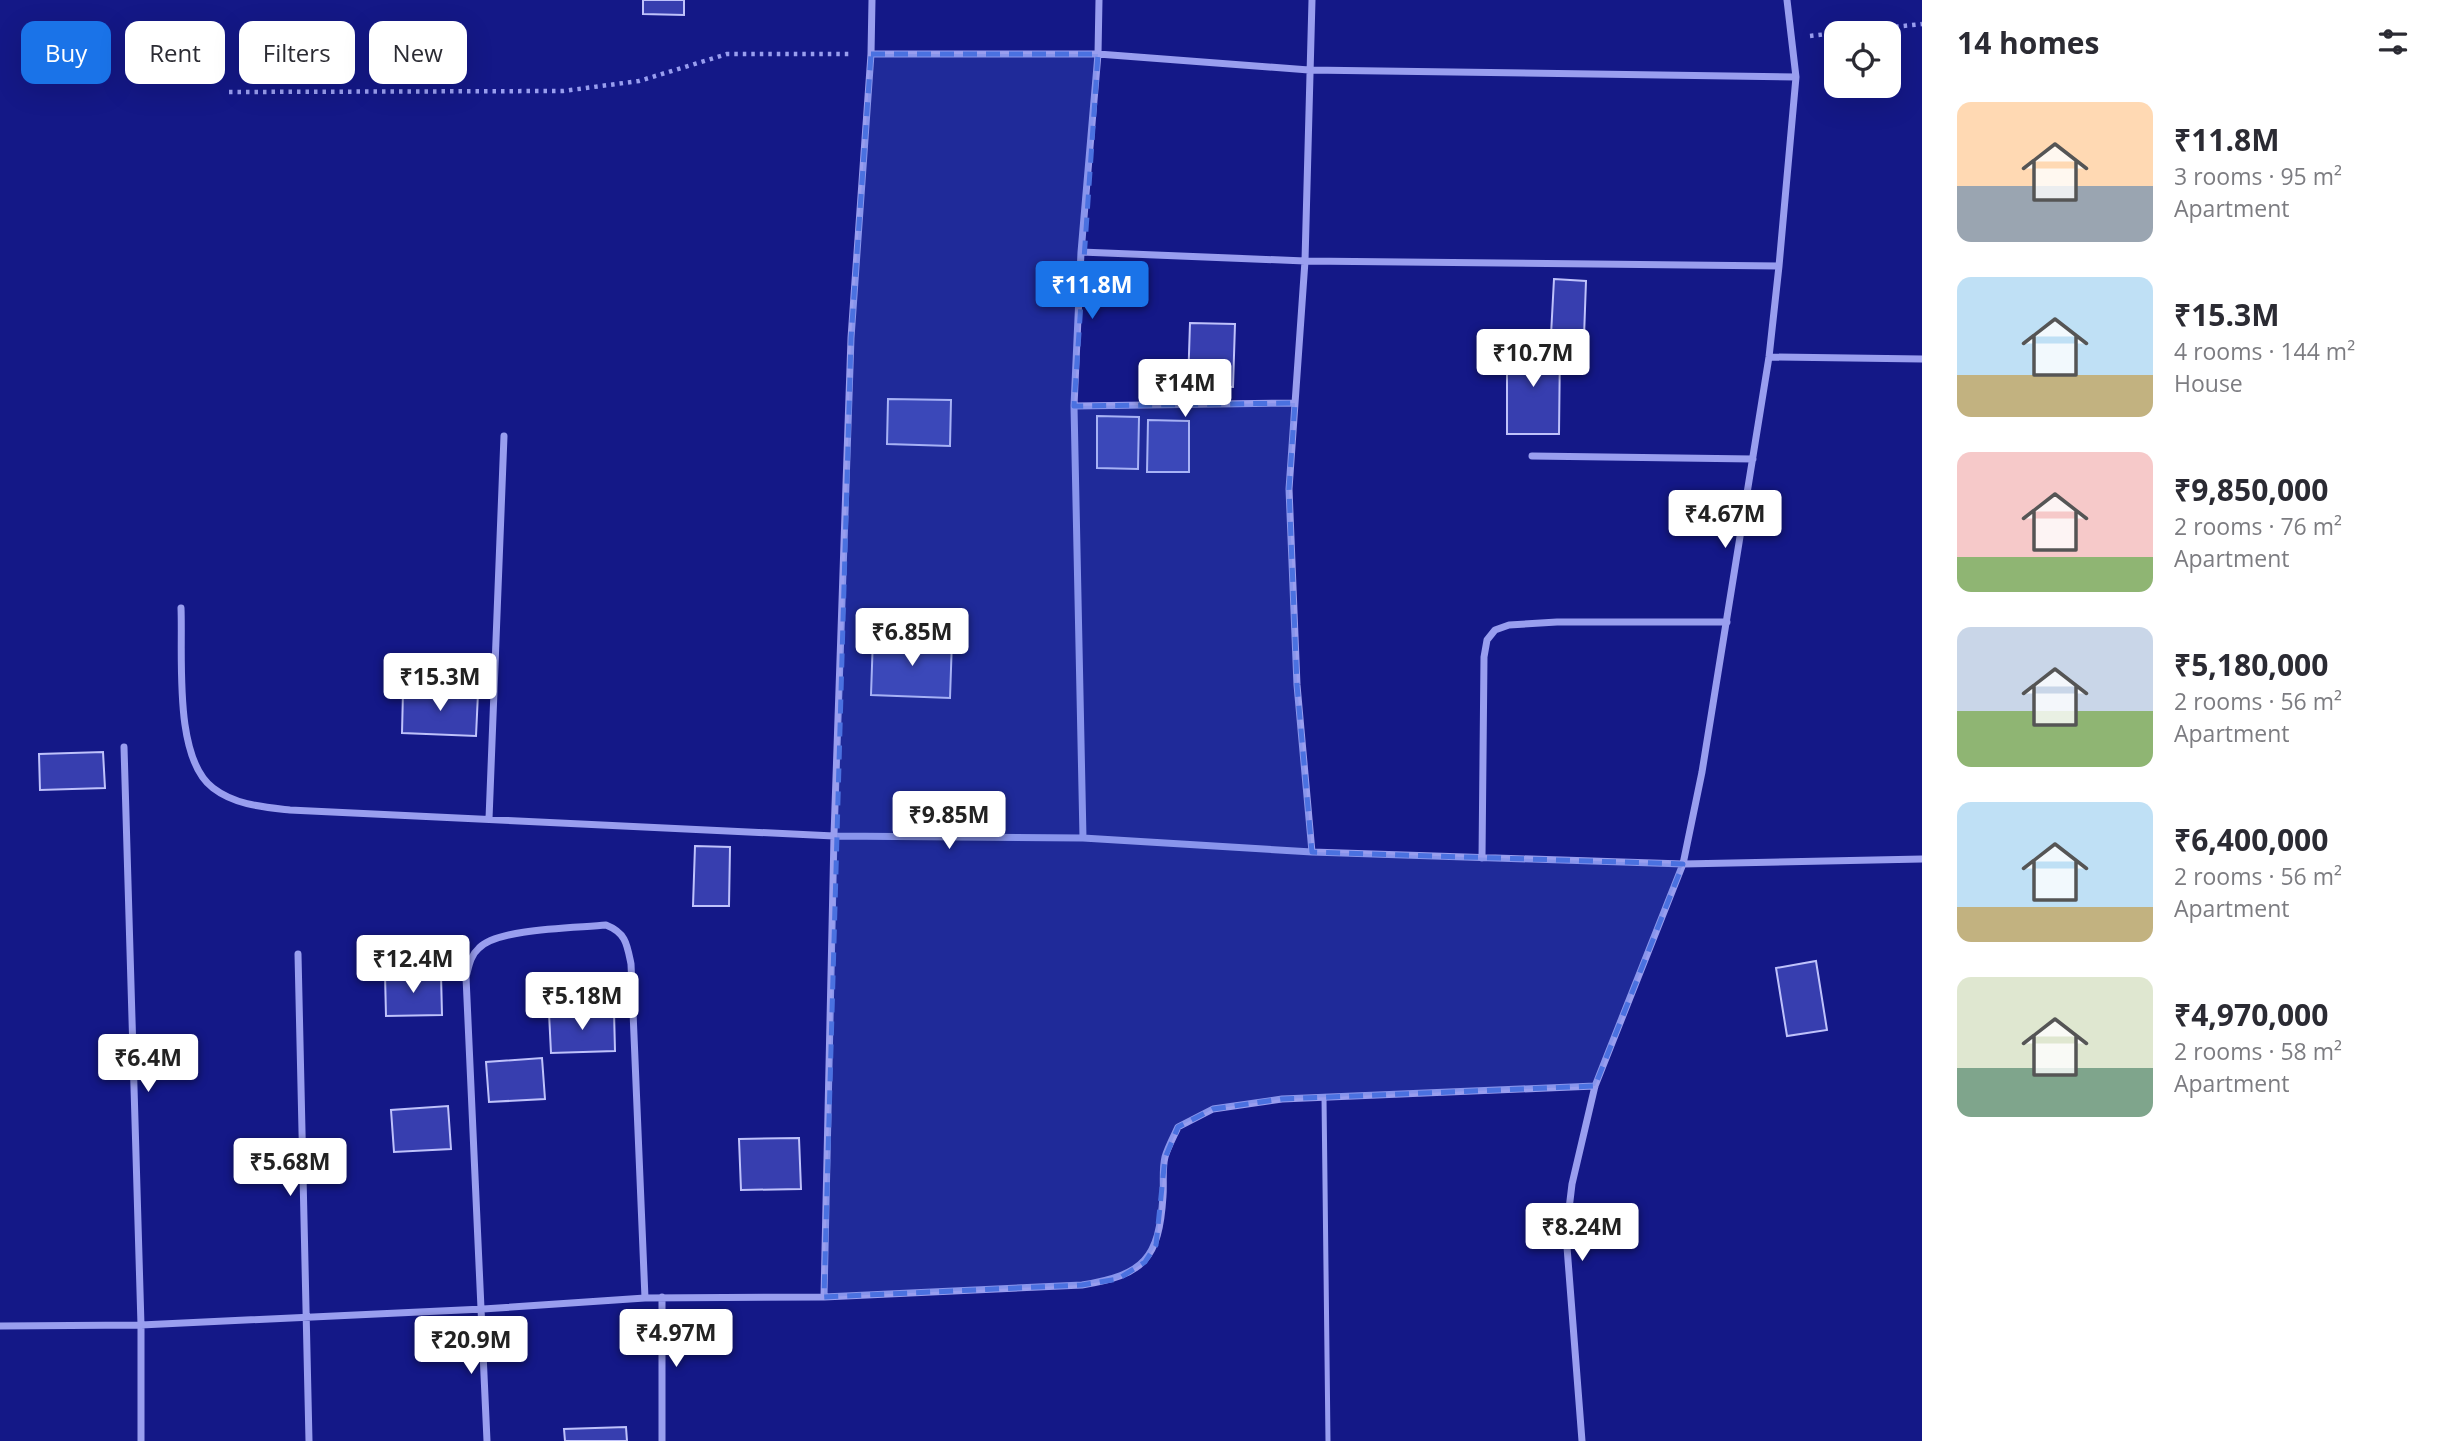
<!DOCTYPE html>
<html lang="en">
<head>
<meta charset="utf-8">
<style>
	:root { --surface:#fff; --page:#f2f2f3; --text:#2b2b33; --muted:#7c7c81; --accent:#1a73e8 }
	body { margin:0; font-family:"Open Sans",sans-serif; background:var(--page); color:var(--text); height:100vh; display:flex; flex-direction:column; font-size:26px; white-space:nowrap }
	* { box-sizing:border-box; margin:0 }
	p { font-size:23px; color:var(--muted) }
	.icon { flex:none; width:38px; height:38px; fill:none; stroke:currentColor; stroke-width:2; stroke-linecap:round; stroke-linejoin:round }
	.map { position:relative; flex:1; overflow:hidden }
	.drawer { display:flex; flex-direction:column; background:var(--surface); width:525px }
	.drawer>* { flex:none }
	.banner { position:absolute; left:21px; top:21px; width:665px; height:63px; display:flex; gap:14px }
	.buttons { position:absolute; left:1824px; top:21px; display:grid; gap:14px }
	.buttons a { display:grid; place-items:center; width:77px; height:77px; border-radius:14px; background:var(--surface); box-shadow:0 7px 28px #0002; font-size:35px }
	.price { position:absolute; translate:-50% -60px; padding:0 16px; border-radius:7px; background:#fff; color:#222; font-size:23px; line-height:46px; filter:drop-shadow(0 2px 4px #0008) }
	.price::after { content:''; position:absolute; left:50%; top:42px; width:21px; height:16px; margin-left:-10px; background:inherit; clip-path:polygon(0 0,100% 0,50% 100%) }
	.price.active { background:var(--accent); color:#fff }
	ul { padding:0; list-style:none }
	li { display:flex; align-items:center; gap:21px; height:175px; padding:0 35px }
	li span { display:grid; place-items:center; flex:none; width:196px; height:140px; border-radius:14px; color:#555 }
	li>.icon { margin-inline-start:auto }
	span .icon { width:84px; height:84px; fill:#fffc; stroke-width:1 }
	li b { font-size:30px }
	h2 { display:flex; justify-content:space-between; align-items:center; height:84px; padding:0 35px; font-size:30px }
	.chip { padding:0 24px; border-radius:14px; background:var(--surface); box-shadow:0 7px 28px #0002; font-size:24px; line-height:63px }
	.chip.active { background:var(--accent); color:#fff }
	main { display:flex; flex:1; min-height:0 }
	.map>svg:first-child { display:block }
	.building { fill:#373eaf; stroke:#bfc2fb; stroke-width:2 }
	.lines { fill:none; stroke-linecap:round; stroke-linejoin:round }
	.path { stroke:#999eef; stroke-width:4.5; stroke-dasharray:3.5 5; stroke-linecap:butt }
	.lane { stroke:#999eef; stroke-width:5 }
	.street { stroke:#999eef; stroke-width:7 }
	.marked { fill:#4a71e0; fill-opacity:0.2; stroke:#4a71e0; stroke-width:5; stroke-dasharray:14 9; stroke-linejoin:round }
</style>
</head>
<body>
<main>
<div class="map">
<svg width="1922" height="1441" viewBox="0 0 1922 1441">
	<rect width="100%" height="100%" fill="#141887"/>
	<path class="building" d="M643,0H684V15L643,14Z
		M1554,279L1586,281L1584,337L1551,335Z
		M1190,323L1235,324L1233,387L1188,385Z
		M1507,344L1560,345L1559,434H1507Z
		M888,399L951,400L950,446L887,444Z
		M1097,416L1139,417L1138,469L1097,468Z
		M1148,420L1189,421V472H1147Z
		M873,637L952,640L950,698L871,695Z
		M403,691L478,693L476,736L402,733Z
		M103,752L105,788L40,790L39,754Z
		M695,846L730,847L729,906H693Z
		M1816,961L1827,1030L1787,1036L1776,968Z
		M385,974H441L442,1015L386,1016Z
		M614,1011L615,1051L551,1053L549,1013Z
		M542,1058L545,1099L489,1102L486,1062Z
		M448,1106L451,1149L394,1152L391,1110Z
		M799,1138L801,1189L741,1190L739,1139Z
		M626,1427L627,1441H565L564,1429Z"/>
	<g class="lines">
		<path class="path" d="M1836,33L1922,24
			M1810,36L1836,33
			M229,92L563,91L639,81L727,54H853"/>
		<path class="lane" d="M1324,1097L1328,1441"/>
		<path class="street" d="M872,0L871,54L851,338L834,836L1083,838L1312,852L1683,864L1922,859
			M1099,0L1098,54L1309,70L1796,77
			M1312,0L1305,261L1779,266
			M871,54H1098L1081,252L1074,406L1083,838
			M1081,252L1305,261L1289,489L1297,685L1312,852
			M1769,357L1922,359
			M1074,406L1295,403
			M1532,456L1753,459
			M181,608C183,655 173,758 213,788C235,805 263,807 290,810L834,836L824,1297
			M124,747L141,1325V1441
			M489,819L504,436
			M1482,858L1484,657L1487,640L1495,630L1509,625L1557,622H1727
			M298,954L309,1441
			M0,1326L141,1325L483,1309L645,1298L824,1297L1082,1285C1144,1275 1159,1259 1163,1196C1164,1184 1162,1169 1165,1157C1168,1147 1174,1136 1178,1127L1213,1109L1282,1099L1595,1086
			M487,1441L466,977C469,966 470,956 479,948C498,928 577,928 606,925C626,933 627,944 631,964L645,1298
			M662,1441V1297
			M1582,1441L1566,1234L1572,1184L1595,1086L1683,864L1702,772L1769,357L1779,266L1796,77L1787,0"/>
	</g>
	<path class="marked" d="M871,54H1098L1074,406L1295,403L1289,489L1297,685L1312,852L1683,864L1595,1086L1282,1099L1213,1109L1178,1127L1165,1158L1156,1245L1145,1262L1118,1279L1082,1285L824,1297L851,338Z"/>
</svg>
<div class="buttons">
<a><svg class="icon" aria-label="locate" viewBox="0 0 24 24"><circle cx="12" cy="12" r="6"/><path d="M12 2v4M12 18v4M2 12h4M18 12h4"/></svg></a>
</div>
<b class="price active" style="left:1092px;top:321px">₹11.8M</b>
<b class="price" style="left:1533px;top:389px">₹10.7M</b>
<b class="price" style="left:1185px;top:419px">₹14M</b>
<b class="price" style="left:1725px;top:550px">₹4.67M</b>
<b class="price" style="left:912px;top:668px">₹6.85M</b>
<b class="price" style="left:440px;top:713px">₹15.3M</b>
<b class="price" style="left:949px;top:851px">₹9.85M</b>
<b class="price" style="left:413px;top:995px">₹12.4M</b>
<b class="price" style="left:582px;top:1032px">₹5.18M</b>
<b class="price" style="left:148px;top:1094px">₹6.4M</b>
<b class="price" style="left:290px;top:1198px">₹5.68M</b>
<b class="price" style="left:1582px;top:1263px">₹8.24M</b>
<b class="price" style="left:676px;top:1369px">₹4.97M</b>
<b class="price" style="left:471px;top:1376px">₹20.9M</b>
<div class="banner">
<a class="chip active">Buy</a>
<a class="chip">Rent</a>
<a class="chip">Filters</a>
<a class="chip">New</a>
</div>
</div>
<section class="drawer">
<h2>14 homes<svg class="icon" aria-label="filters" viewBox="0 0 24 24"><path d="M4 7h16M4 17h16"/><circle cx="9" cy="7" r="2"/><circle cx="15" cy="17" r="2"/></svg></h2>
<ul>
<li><span style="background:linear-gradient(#ffd9b3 60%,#9aa5b1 0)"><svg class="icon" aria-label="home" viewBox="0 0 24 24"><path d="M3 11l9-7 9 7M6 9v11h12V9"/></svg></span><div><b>₹11.8M</b><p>3 rooms · 95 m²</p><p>Apartment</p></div></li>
<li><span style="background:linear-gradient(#bfe0f5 70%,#c2b280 0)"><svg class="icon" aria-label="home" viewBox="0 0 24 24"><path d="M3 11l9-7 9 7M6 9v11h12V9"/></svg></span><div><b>₹15.3M</b><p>4 rooms · 144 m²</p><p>House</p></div></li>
<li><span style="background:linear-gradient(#f6c9c9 75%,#8fb573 0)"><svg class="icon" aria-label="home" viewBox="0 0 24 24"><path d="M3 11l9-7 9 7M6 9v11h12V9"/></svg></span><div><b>₹9,850,000</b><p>2 rooms · 76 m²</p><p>Apartment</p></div></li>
<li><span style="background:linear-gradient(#c9d6e8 60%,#8fb573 0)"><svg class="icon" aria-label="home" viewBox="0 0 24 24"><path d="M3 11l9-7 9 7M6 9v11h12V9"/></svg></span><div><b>₹5,180,000</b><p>2 rooms · 56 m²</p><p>Apartment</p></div></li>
<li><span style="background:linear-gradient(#bfe0f5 75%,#c2b280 0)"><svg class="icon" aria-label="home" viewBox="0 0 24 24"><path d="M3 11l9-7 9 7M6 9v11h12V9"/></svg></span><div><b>₹6,400,000</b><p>2 rooms · 56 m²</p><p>Apartment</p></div></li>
<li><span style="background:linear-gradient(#dfe7d0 65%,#7fa58c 0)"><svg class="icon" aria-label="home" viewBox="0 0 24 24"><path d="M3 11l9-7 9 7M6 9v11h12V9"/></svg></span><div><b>₹4,970,000</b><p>2 rooms · 58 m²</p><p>Apartment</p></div></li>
</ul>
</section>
</main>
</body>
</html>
